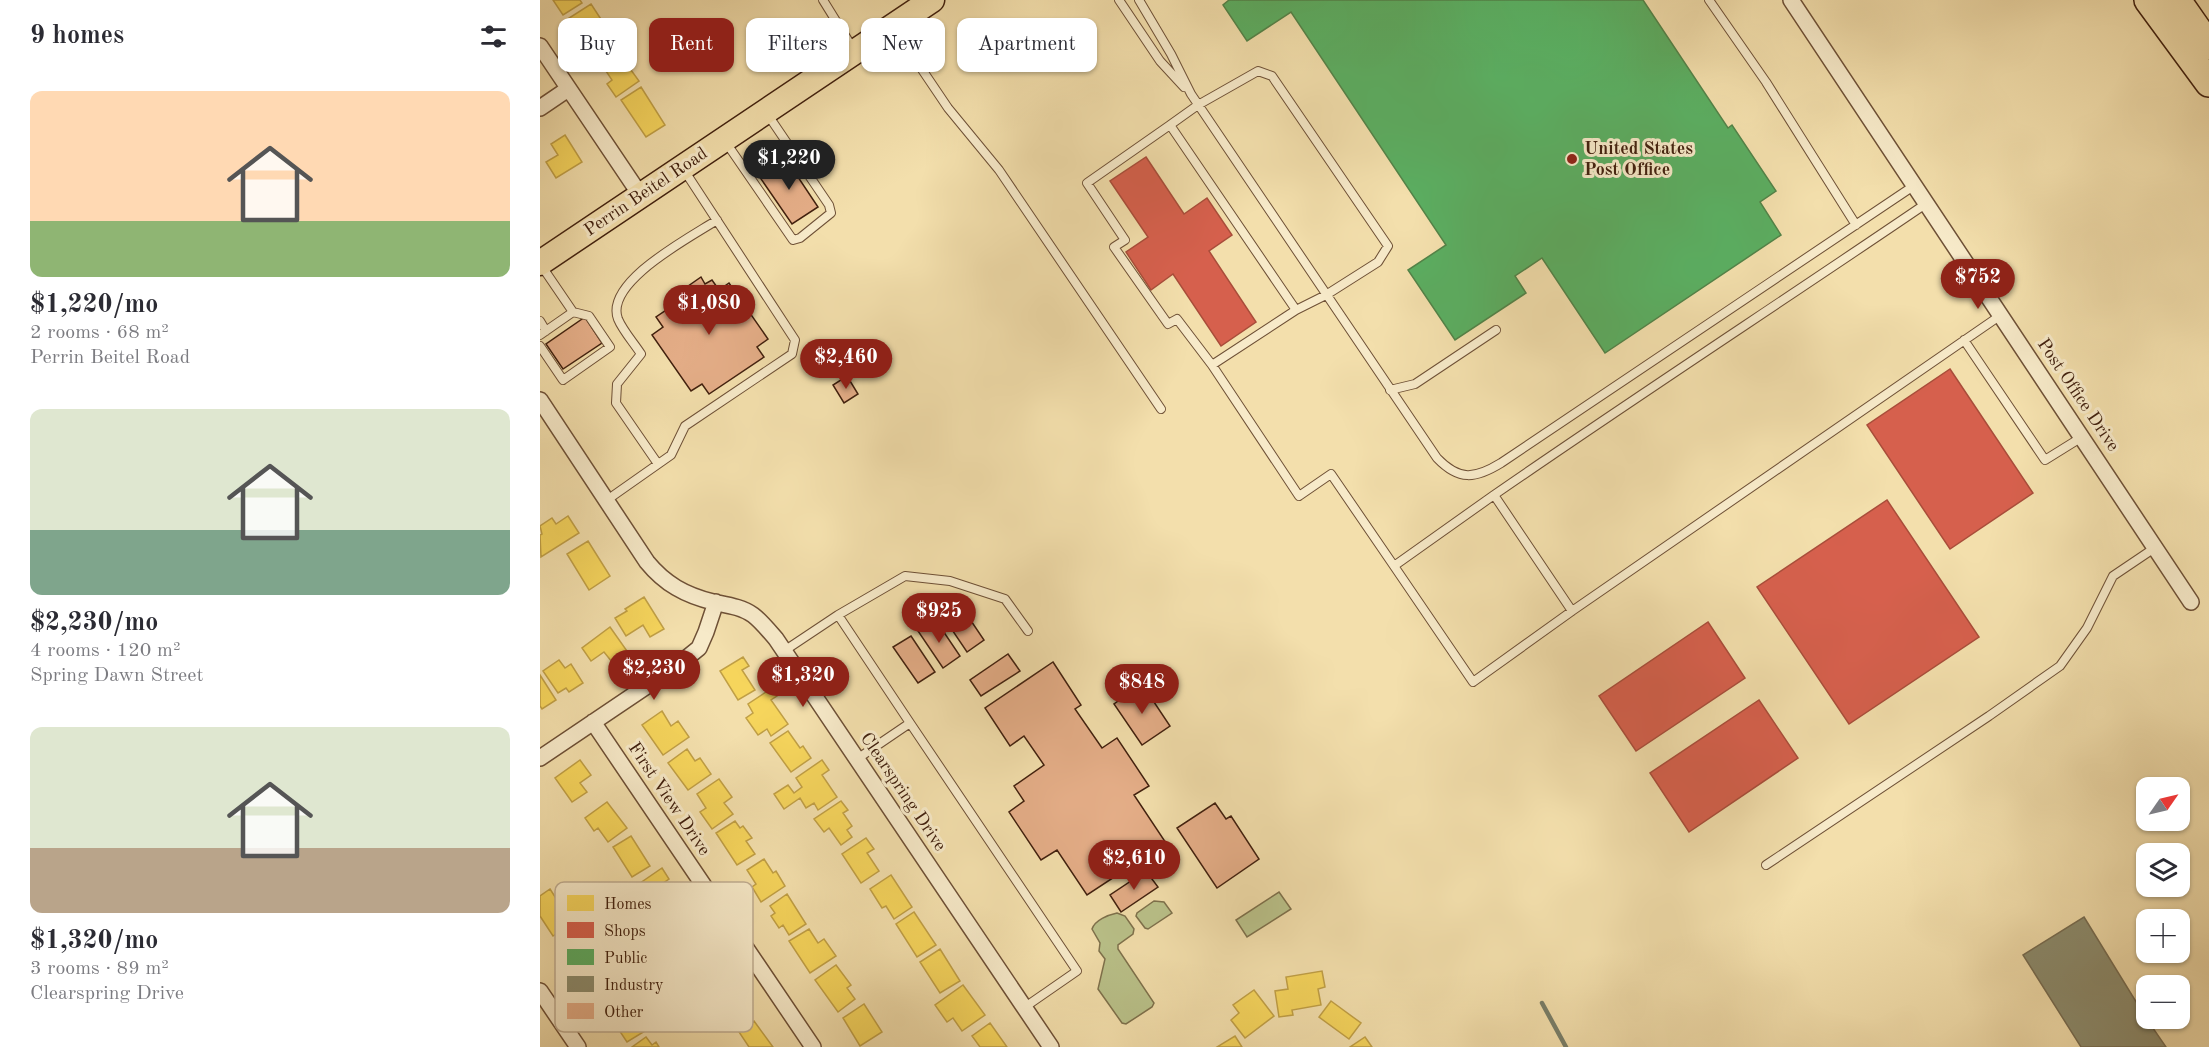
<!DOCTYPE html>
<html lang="en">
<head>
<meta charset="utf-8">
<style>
	:root { --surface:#fff; --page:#f7f7f7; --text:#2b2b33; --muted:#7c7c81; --accent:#8f2418 }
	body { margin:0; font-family:"Old Standard TT",serif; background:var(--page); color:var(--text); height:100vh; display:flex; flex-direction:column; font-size:22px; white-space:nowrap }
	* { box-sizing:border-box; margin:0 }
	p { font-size:20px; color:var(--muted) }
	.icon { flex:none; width:33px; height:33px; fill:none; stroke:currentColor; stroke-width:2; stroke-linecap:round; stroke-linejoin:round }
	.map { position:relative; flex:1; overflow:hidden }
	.drawer { display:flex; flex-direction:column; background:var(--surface); width:540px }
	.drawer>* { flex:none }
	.banner { position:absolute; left:18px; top:18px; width:570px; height:54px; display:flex; gap:12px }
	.needle { width:39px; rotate:56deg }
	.buttons { position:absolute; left:1596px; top:777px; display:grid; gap:12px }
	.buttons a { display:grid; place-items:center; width:54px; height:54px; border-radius:12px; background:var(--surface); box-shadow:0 2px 4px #0004; font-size:30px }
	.price { position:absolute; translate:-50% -51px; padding:0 14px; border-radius:21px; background:var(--accent); color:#fff; font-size:20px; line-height:39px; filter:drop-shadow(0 2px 3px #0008) }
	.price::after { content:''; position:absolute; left:50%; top:36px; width:18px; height:14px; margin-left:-9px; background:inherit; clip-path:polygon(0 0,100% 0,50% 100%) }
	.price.current { background:#222; color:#fff }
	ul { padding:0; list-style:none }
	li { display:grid; align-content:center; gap:12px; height:318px; padding:0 30px }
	li span { display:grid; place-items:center; height:186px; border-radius:12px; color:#555 }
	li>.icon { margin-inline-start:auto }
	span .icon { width:108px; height:108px; fill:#fffc; stroke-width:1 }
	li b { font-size:26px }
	h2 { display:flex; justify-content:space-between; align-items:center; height:72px; padding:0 30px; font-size:26px }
	.chip { padding:0 21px; border-radius:12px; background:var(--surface); box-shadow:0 2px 4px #0004; font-size:21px; line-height:54px }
	.chip.current { background:var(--accent); color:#fff }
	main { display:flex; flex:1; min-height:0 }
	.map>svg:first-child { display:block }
	.green { fill:#bac28a; stroke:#7e714c; stroke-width:1.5 }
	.homes { fill:#f6d55c; stroke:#c09f45; stroke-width:1.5 }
	.shops { fill:#d6604d; stroke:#a94d3a; stroke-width:1.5 }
	.public { fill:#5aae61; stroke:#528348; stroke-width:1.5 }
	.industry { fill:#8c8c6e; stroke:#766c51; stroke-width:1.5 }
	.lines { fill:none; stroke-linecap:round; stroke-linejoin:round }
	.stream { stroke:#787e69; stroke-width:4.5 }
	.building { fill:#e5ae88; stroke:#41200e; stroke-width:1.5 }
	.lane-casing { stroke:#6e5036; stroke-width:10 }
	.street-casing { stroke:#6e5036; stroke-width:18 }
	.primary-casing { stroke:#41200e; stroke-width:27 }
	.highway-casing { stroke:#41200e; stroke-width:30 }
	.lane { stroke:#f7eac9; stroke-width:8 }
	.street { stroke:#f7eac9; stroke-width:15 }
	.primary { stroke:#f3dfac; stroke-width:24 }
	.highway { stroke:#f3dfac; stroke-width:27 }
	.poi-dot { fill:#8f2418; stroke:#f7eac9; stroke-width:2 }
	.labels { text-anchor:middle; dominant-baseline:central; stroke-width:6; stroke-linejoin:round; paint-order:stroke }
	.poi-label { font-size:18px; font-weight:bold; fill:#41200e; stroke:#f7eac9; text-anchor:start }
	.street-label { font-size:18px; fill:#41200e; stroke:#f7eac9 }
	.key { fill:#f7eac9; stroke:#c0ad91; stroke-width:1.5 }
	.key-label { font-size:16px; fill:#41200e }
</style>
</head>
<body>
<main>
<section class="drawer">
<h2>9 homes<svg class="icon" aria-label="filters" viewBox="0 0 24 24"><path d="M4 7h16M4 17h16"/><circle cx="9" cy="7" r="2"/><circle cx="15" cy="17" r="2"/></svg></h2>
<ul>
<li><span style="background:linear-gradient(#ffd9b3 70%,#8fb573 0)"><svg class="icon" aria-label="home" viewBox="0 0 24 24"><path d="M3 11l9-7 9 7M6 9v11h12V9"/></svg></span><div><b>$1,220/mo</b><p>2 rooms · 68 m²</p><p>Perrin Beitel Road</p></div></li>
<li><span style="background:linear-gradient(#dfe7d0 65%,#7fa58c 0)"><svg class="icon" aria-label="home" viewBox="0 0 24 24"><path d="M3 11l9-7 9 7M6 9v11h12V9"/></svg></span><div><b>$2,230/mo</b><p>4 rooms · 120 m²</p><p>Spring Dawn Street</p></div></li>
<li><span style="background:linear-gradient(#dfe7d0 65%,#b9a48a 0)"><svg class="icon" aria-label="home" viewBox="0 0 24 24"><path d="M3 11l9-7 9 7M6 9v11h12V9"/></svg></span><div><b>$1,320/mo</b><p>3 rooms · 89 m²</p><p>Clearspring Drive</p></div></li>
</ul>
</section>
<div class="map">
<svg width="1669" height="1047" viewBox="0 0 1669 1047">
	<rect width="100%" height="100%" fill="#f3dfac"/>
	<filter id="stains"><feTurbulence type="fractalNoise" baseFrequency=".00333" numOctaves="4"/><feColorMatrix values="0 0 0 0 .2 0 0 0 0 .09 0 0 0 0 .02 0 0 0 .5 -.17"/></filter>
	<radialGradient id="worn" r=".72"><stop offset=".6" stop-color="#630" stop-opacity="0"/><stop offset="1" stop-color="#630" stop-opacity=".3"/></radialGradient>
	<path class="green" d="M739,892L751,909L707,937L696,920Z
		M614,901L624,902L632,913L608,929L605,928L596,916L597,913Z
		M577,913L585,916L594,929L593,934L578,945V949L614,1003L612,1007L586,1024L582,1023L558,989L565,959L559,951L560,943L552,929C555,920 568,915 577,913Z"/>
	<path class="homes" d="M13,0H40L42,3L23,15Z
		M51,4L74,39L49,55L26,20Z
		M77,46L93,68L91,70L99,81L76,97L67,84L72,80L58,59Z
		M101,87L125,125L106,137L81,100Z
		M25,135L42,162L16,178L6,162L18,155L11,144Z
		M28,516L39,533L1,557L0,535L2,534L0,526L12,518L16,524Z
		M48,541L70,576L49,590L27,554Z
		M104,597L124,629L110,637L103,625L86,636L75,618L87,611L85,609Z
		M70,627L87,651L72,662L64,652L51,661L42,648Z
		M203,657L209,666L202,670L215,690L198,700L180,671Z
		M19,660L25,668L31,664L43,683L29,692L26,688L18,693L3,671Z
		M0,675L16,700L2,709L0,706Z
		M235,686L240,694L231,700L248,724L231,736L227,729L218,735L206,718L213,713L208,704Z
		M122,711L131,726L138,721L149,737L123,755L102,725Z
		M248,731L260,748L263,746L271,758L251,772L230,743Z
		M147,749L155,761L160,758L171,774L148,790L128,763Z
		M40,760L51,775L40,783L47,792L32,802L15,778Z
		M282,760L289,770L282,775L297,797L278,810L274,803L266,808L260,798L244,809L234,794L248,785L254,793L262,787L256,778Z
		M179,779L192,797L184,803L193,814L172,829L160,812L166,808L157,794Z
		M301,801L308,810L303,813L312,826L307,830L312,837L301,845L289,828L284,832L274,819Z
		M67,802L87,828L68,842L58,828L54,831L45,818Z
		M195,821L200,828L203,826L212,838L206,841L215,854L197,865L176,833Z
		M91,836L110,866L92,877L73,847Z
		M326,838L334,849L327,853L339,871L321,883L302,854Z
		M224,859L233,873L236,871L245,886L221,902L212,887L216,884L207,870Z
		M122,868L129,879L122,884L136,905L115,919L101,899L82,912L74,901Z
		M351,875L372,907L354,919L346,906L342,908L330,889Z
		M10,889L32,923L13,936L0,916V896Z
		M247,894L266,924L249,935L243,925L239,928L231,916L235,913L230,906Z
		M374,912L396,945L377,957L356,924Z
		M269,929L278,943L284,939L296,956L270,973L249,941Z
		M400,949L420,981L400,993L380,962Z
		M296,965L311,985L307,988L315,999L298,1012L275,980Z
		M782,971L785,987L778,989L781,1005L752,1010L753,1015L739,1017L735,991L748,989L746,977Z
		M423,985L445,1015L422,1031L413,1018L407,1022L395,1005Z
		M714,990L734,1016L705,1038L691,1020L699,1013L693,1005Z
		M84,1000L92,1012L98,1008L105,1017L98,1021L105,1031L87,1042L67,1012Z
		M791,1001L821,1023L809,1039L779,1017Z
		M324,1004L342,1032L320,1046L303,1018Z
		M214,1021L233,1047H209L199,1032Z
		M450,1023L467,1047H440L432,1036Z
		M695,1036L702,1047H677Z
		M106,1037L112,1045L116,1042L119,1047H92Z
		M825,1037L832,1047H810Z"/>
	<path class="shops" d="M606,157L644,214L667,198L692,235L669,251L716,322L681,346L633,274L611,290L586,252L608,237L570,181Z
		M1410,369L1493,493L1410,549L1327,425Z
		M1347,500L1439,637L1309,724L1217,587Z
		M1168,622L1205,678L1096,751L1059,696Z
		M1219,700L1258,758L1149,832L1110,773Z"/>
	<path class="public" d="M689,0H1103L1188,128L1192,125L1236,191L1220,202L1241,235L1065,353L1002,258L975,276L986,293L915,340L868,270L906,245L751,12L707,41L683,5Z"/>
	<path class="industry" d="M1544,917L1606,1018L1626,1047H1541L1483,955Z"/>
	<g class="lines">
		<path class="stream" d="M1002,1003L1026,1047"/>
	</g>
	<path class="building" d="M246,159L278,207L252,224L219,176Z
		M161,277L165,284L172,280L179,290L189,283L228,339L217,347L224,357L169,394L162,384L151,391L112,335L123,327L116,317L138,302L134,296Z
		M45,317L62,343L23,369L6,344Z
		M307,376L318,394L304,403L293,385Z
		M419,603L444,640L427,652L402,615Z
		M395,619L420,656L403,668L378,631Z
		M371,636L395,672L378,683L353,647Z
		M468,654L480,671L441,696L430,680Z
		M513,662L541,705L535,709L562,748L577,738L609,786L594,795L626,843L547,895L517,850L501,860L469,812L484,801L474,786L504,765L484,736L470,746L445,708Z
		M602,684L630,726L602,745L574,704Z
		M675,803L686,819L691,816L719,859L677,888L637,828Z
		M606,871L618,887L581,912L570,895Z"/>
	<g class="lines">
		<defs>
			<path id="lane" d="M283,0L314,50
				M579,0L620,61L644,87
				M599,0L631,54L651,94L897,458C919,481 935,479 961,463L1375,185
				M1169,0L1226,82L1316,225
				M354,28L408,108L459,170L621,409
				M630,125L658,105L718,71L732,76L848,246L838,262L786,295L756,310
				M185,141L253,240L260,238L291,213L289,205L228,115
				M1387,203C1243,301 1097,396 954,495L1032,611L1461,315
				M0,321L6,331
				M0,335L33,312L1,265
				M1424,340L1505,460L1542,437
				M0,346L23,380L70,347L49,316L33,312
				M672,365L756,310L630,125L547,183L585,240L574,247L628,324L637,319L672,365L759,496L791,474L854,566L954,495
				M850,390L875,384L956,330
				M118,464L76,403L77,384L101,354C94,343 83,331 78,319C64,282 151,237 177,220
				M67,500L131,455L145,426L252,354L255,340L144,170
				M854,566L933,682L1032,611
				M298,615L365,576L410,581L465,599L488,631
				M244,651L298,615L370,723
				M317,759L370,723L537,971L485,1007
				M1226,865L1449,716L1520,666L1547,628L1573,576L1616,547"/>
			<path id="street" d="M1251,0L1651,602
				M0,46L101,196
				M0,108L28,89
				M0,400L107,562C125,584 145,595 173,602C187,605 202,607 213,615C221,621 229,631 236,639L511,1047
				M53,722L273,1047
				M0,758L138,665L159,648L166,632L176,602
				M0,991L38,1047"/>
			<path id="primary" d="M0,263L392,0"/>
			<path id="highway" d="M1608,0L1669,83
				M1637,0L1669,46"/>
		</defs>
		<use href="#lane" class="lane-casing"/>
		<use href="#street" class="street-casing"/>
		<use href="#primary" class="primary-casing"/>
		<use href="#highway" class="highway-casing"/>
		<use href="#lane" class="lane"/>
		<use href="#street" class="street"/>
		<use href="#primary" class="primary"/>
		<use href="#highway" class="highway"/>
	</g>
	<circle class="poi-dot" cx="1032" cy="159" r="6"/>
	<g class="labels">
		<g class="poi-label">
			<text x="1044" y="149">United States<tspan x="1044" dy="21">Post Office</tspan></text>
		</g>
		<g class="street-label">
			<text transform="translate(106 192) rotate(-34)">Perrin Beitel Road</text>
			<text transform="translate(1538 395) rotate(56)">Post Office Drive</text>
			<text transform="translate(363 792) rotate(56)">Clearspring Drive</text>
			<text transform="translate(129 799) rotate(56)">First View Drive</text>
		</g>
	</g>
	<rect x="15" y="882" width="198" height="150" rx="9" class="key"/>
	<rect x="27" y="895" width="27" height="16" fill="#f6d55c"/>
	<rect x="27" y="922" width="27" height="16" fill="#d6604d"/>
	<rect x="27" y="949" width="27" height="16" fill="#5aae61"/>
	<rect x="27" y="976" width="27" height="16" fill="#8c8c6e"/>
	<rect x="27" y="1003" width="27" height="16" fill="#e5ae88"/>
	<g class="key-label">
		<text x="64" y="909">Homes</text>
		<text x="64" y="936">Shops</text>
		<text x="64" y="963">Public</text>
		<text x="64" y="990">Industry</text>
		<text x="64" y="1017">Other</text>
	</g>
	<rect width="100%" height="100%" filter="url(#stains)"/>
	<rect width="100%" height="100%" fill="url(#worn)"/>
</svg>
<div class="buttons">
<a><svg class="needle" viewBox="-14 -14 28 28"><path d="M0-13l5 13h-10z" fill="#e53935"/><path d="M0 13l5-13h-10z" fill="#7c7c81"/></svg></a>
<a><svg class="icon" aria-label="layers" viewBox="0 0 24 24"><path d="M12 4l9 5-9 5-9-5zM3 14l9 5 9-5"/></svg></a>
<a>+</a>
<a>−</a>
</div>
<b class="price current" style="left:249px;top:191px">$1,220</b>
<b class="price" style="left:1438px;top:310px">$752</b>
<b class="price" style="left:169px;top:336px">$1,080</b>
<b class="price" style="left:306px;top:390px">$2,460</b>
<b class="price" style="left:399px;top:644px">$925</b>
<b class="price" style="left:114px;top:701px">$2,230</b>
<b class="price" style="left:263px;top:708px">$1,320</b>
<b class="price" style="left:602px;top:715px">$848</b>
<b class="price" style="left:594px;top:891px">$2,610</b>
<div class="banner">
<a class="chip">Buy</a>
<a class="chip current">Rent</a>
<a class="chip">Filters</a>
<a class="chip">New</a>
<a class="chip">Apartment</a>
</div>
</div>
</main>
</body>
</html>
